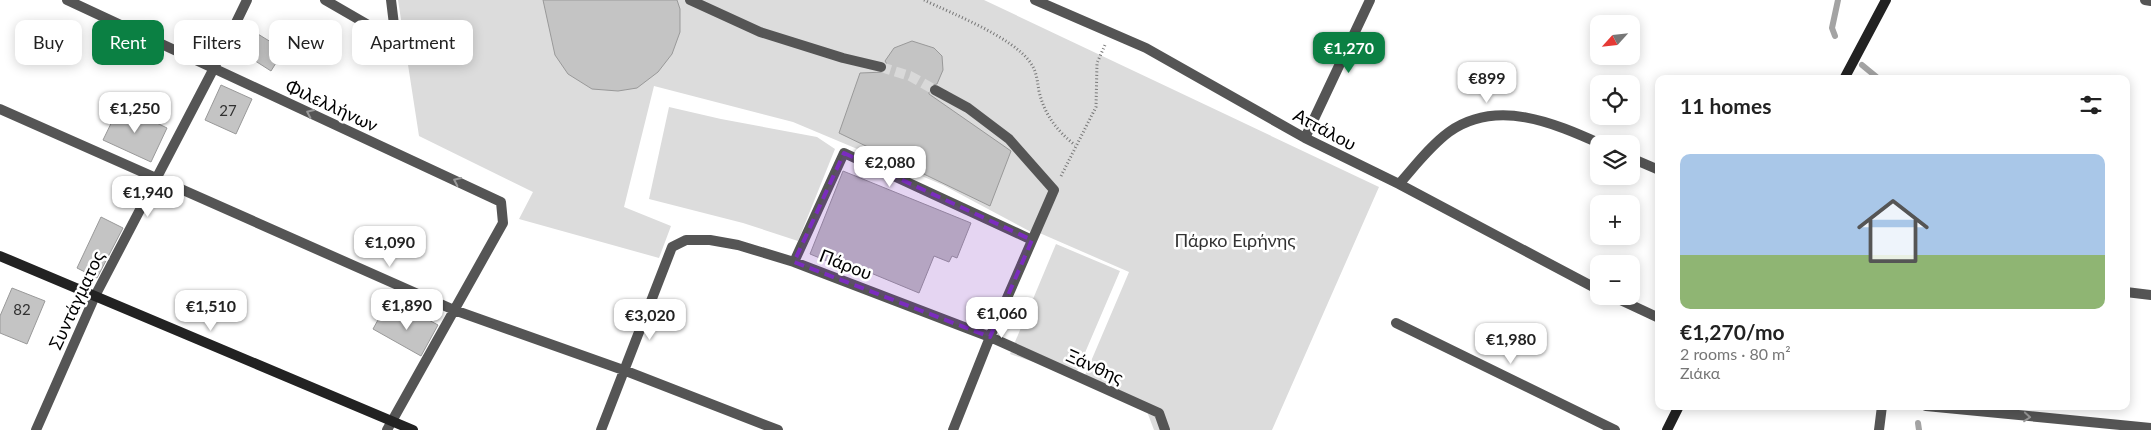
<!DOCTYPE html>
<html lang="en">
<head>
<meta charset="utf-8">
<style>
	:root { --surface:#fff; --page:#f6f6f6; --text:#222; --muted:#767676; --line:#e0e0e0; --accent:#0b8043 }
	body { margin:0; font-family:Lato,sans-serif; background:var(--page); color:var(--text); height:100vh; display:flex; flex-direction:column; font-size:19px; white-space:nowrap }
	* { box-sizing:border-box; margin:0 }
	p { font-size:16px; color:var(--muted) }
	.icon { flex:none; width:28px; height:28px; fill:none; stroke:currentColor; stroke-width:2; stroke-linecap:round; stroke-linejoin:round }
	.map { position:relative; flex:1; overflow:hidden }
	.sheet { position:absolute; left:1655px; top:75px; width:475px; height:335px; display:flex; flex-direction:column; background:var(--surface); border-radius:10px; box-shadow:0 2px 12px #0003 }
	.sheet>* { flex:none }
	.banner { position:absolute; left:15px; top:20px; width:475px; height:45px; display:flex; gap:10px }
	.needle { width:32px; rotate:243deg }
	.controls { position:absolute; left:1590px; top:15px; display:grid; gap:10px }
	.controls a { display:grid; place-items:center; width:50px; height:50px; border-radius:10px; background:var(--surface); box-shadow:0 2px 12px #0003; font-size:25px }
	.price { position:absolute; translate:-50% -42px; padding:0 11px; border-radius:10px; background:#fff; color:#222; font-size:16px; line-height:32px; filter:drop-shadow(0 1px 2px #0008) }
	.price::after { content:''; position:absolute; left:50%; top:30px; width:15px; height:11px; margin-left:-8px; background:inherit; clip-path:polygon(0 0,100% 0,50% 100%) }
	.price.selected { background:var(--accent); color:#fff }
	ul { padding:0; list-style:none }
	li { display:grid; align-content:center; gap:10px; height:265px; padding:0 25px }
	li+li { border-top:1px solid var(--line) }
	li span { display:grid; place-items:center; height:155px; border-radius:10px; color:#555 }
	li>.icon { margin-inline-start:auto }
	span .icon { width:90px; height:90px; fill:#fffc; stroke-width:1 }
	li b { font-size:21px }
	h2 { display:flex; justify-content:space-between; align-items:center; height:60px; padding:0 25px; font-size:21px }
	.pill { padding:0 18px; border-radius:10px; background:var(--surface); box-shadow:0 2px 12px #0003; font-size:18px; line-height:45px }
	.pill.selected { background:var(--accent); color:#fff }
	.map>svg:first-child { display:block }
	.green { fill:#dcdcdc }
	.lines { fill:none; stroke-linecap:round; stroke-linejoin:round }
	.stream { stroke:#a3a3a3; stroke-width:6 }
	.building { fill:#c4c4c4; stroke:#999 }
	.street-tunnel { stroke:#d9d9d9; stroke-width:10; stroke-dasharray:10 5; stroke-linecap:butt }
	.path { stroke:#777; stroke-width:3; stroke-dasharray:1 2.5; stroke-linecap:butt }
	.street { stroke:#555; stroke-width:10 }
	.secondary { stroke:#222; stroke-width:10 }
	.oneway { stroke:#999 }
	.marked { fill:#7b2cbf; fill-opacity:0.2; stroke:#7b2cbf; stroke-width:4; stroke-dasharray:10 6; stroke-linejoin:round }
	.labels { text-anchor:middle; dominant-baseline:central; stroke-width:5; stroke-linejoin:round; paint-order:stroke }
	.number-label { font-size:15px; fill:#313131 }
	.street-label { font-size:18px; fill:#000; stroke:#fff }
	.park-label { font-size:18px; fill:#333; stroke:#fff }
</style>
</head>
<body>
<div class="map">
<svg width="2151" height="430" viewBox="0 0 2151 430">
	<rect width="100%" height="100%" fill="#fff"/>
	<path class="green" d="M398,0H984L1379,187L1272,430H1154L1146,409L1083,380L1129,272L1035,231L1033,233L943,185L793,122L654,86L624,207L671,226L659,258L519,219L533,192L419,136Z
		M669,107L721,119L817,137L835,149L798,241L743,223L649,199Z
		M1056,244L1120,271L1075,376L1010,354Z"/>
	<g class="lines">
		<path class="stream" d="M1835,36L1832,28L1838,0
			M1862,65L1879,79
			M1918,423L1919,430"/>
	</g>
	<path class="building" d="M543,0H677L680,9V32L672,54L658,72L637,88L618,91L592,89L568,74L555,55Z
		M248,28L284,50L271,71L235,48Z
		M912,41L934,48L942,56L943,70L937,84L929,86V94L1011,151L990,206L839,133L860,73L886,72L888,66L885,61L894,48Z
		M221,85L252,99L236,134L205,120Z
		M120,105L167,128L151,162L103,140Z
		M843,171L971,223L957,258L952,256L949,262L934,256L919,293L866,271L864,276L810,254Z
		M101,217L123,228L97,278L77,268Z
		M12,288L45,301L27,344L0,333V316Z
		M384,309L408,323L414,312L438,325L421,356L373,329Z"/>
	<g class="lines">
		<path class="street-tunnel" d="M881,67L910,76L935,90"/>
		<path class="path" d="M924,0C953,14 1012,37 1030,62C1037,72 1037,80 1039,91C1044,114 1057,131 1075,145
			M1061,176L1096,107L1097,63L1105,45"/>
		<path class="street" d="M67,0L501,202L503,223L387,430
			M325,0L396,41
			M391,0L396,41
			M690,0L760,32L843,58L881,67
			M1035,0L1146,48L1305,138L1399,184L1599,290
			M2145,0L2151,1
			M935,90L968,108L1009,139L1054,190L990,337L953,430
			M0,109L454,310L626,371L778,430
			M1305,138L1370,0
			M1631,158L1659,170
			M1399,184C1415,166 1430,146 1449,132C1497,98 1554,123 1601,144
			M794,262L844,153L1032,240
			M2126,292L2151,295
			M1612,296L1659,318
			M1396,323L1615,430
			M1926,406L2151,428
			M36,430L95,296L214,68L247,0
			M601,430L672,247L686,240H710L738,245L794,262L990,337L1159,413L1165,430
			M1879,430L1882,406"/>
		<path class="secondary" d="M1844,79L1886,0
			M0,256L413,430
			M1667,430L1679,406"/>
	</g>
	<defs><path id="oneway-chevron" d="M-2-3.5L2.5 0L-2 3.5" fill="none" stroke-width="1.6" stroke-linecap="round" stroke-linejoin="round" transform="scale(1.25)"/></defs>
	<g class="oneway">
		<use href="#oneway-chevron" transform="translate(310 113) rotate(-155)"/>
		<use href="#oneway-chevron" transform="translate(457 181) rotate(-155)"/>
		<use href="#oneway-chevron" transform="translate(2027 417) rotate(5)"/>
	</g>
	<path class="marked" d="M844,153L1032,240L990,337L794,262Z"/>
	<g class="labels">
		<g class="number-label">
			<text x="228" y="110">27</text>
			<text x="22" y="309">82</text>
		</g>
		<g class="street-label">
			<text transform="translate(332 105) rotate(25)">Φιλελλήνων</text>
			<text transform="translate(1325 129) rotate(28)">Αττάλου</text>
			<text transform="translate(846 264) rotate(21)">Πάρου</text>
			<text transform="translate(76 300) rotate(-65)">Συντάγματος</text>
			<text transform="translate(1095 366) rotate(24)">Ξάνθης</text>
		</g>
		<g class="park-label">
			<text x="1235" y="240">Πάρκο Ειρήνης</text>
		</g>
	</g>
</svg>
<div class="controls">
<a><svg class="needle" viewBox="-14 -14 28 28"><path d="M0-13l5 13h-10z" fill="#e53935"/><path d="M0 13l5-13h-10z" fill="#767676"/></svg></a>
<a><svg class="icon" aria-label="locate" viewBox="0 0 24 24"><circle cx="12" cy="12" r="6"/><path d="M12 2v4M12 18v4M2 12h4M18 12h4"/></svg></a>
<a><svg class="icon" aria-label="layers" viewBox="0 0 24 24"><path d="M12 4l9 5-9 5-9-5zM3 14l9 5 9-5"/></svg></a>
<a>+</a>
<a>−</a>
</div>
<b class="price selected" style="left:1349px;top:74px">€1,270</b>
<b class="price" style="left:1487px;top:104px">€899</b>
<b class="price" style="left:135px;top:134px">€1,250</b>
<b class="price" style="left:890px;top:188px">€2,080</b>
<b class="price" style="left:148px;top:218px">€1,940</b>
<b class="price" style="left:390px;top:268px">€1,090</b>
<b class="price" style="left:407px;top:331px">€1,890</b>
<b class="price" style="left:211px;top:332px">€1,510</b>
<b class="price" style="left:1002px;top:339px">€1,060</b>
<b class="price" style="left:650px;top:341px">€3,020</b>
<b class="price" style="left:1511px;top:365px">€1,980</b>
<div class="banner">
<a class="pill">Buy</a>
<a class="pill selected">Rent</a>
<a class="pill">Filters</a>
<a class="pill">New</a>
<a class="pill">Apartment</a>
</div>
<section class="sheet">
<h2>11 homes<svg class="icon" aria-label="filters" viewBox="0 0 24 24"><path d="M4 7h16M4 17h16"/><circle cx="9" cy="7" r="2"/><circle cx="15" cy="17" r="2"/></svg></h2>
<ul>
<li><span style="background:linear-gradient(#a9c7e8 65%,#8fb573 0)"><svg class="icon" aria-label="home" viewBox="0 0 24 24"><path d="M3 11l9-7 9 7M6 9v11h12V9"/></svg></span><div><b>€1,270/mo</b><p>2 rooms · 80 m²</p><p>Ζιάκα</p></div></li>
</ul>
</section>
</div>
</body>
</html>
